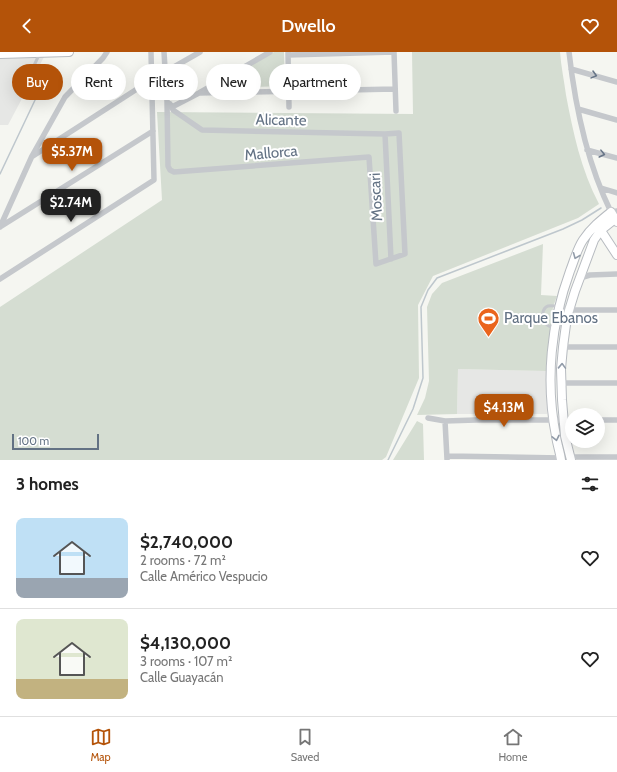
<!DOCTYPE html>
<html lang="en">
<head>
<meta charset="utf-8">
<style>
	:root { --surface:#fff; --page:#f6f6f6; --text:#222; --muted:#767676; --line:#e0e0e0; --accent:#b45309 }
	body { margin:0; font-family:Cabin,sans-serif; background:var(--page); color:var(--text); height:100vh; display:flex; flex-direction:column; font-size:15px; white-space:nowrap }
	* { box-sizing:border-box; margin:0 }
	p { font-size:13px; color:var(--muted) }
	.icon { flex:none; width:22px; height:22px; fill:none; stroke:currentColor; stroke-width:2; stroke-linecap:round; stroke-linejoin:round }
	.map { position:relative; height:408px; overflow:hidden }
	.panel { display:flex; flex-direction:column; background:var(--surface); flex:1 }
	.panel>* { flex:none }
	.top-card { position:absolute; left:12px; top:12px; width:400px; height:36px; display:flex; gap:8px }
	.fabs { position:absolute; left:565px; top:356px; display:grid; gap:8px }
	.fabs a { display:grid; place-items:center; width:40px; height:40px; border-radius:50%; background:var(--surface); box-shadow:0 4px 16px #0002; font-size:20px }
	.scale { position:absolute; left:12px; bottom:10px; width:87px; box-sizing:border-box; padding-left:4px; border:2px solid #637284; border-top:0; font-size:11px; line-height:14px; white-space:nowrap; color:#637284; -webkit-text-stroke:3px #fff; paint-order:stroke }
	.price { position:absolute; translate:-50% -34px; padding:0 9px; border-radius:8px; background:var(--accent); color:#fff; font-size:13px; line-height:26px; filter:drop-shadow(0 1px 2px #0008) }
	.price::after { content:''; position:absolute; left:50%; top:24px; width:12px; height:9px; margin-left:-6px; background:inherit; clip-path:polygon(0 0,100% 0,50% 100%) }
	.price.selected { background:#222; color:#fff }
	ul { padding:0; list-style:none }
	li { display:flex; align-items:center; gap:12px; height:100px; padding:0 16px }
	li+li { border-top:1px solid var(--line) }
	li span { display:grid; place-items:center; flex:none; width:112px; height:80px; border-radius:8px; color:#555 }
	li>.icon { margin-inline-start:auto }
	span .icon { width:48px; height:48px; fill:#fffc; stroke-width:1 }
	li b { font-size:17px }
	h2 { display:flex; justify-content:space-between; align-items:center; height:48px; padding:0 16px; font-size:17px }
	.pill { padding:0 14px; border-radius:18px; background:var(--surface); box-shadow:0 4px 16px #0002; font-size:14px; line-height:36px }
	.pill.selected { background:var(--accent); color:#fff }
	header { display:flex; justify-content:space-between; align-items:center; height:52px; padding:0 16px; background:var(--accent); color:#fff; font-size:18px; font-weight:600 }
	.menu { display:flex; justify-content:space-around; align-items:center; height:56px; border-top:1px solid var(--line); background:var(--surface); font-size:11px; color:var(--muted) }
	.menu a { display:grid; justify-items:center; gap:2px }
	.menu .selected { color:var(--accent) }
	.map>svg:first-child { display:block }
	.built { fill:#e6e7e5 }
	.green { fill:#d5ddd2 }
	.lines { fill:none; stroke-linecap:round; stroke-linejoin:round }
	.stream { stroke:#bec7cd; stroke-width:1.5 }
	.secondary-casing { stroke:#b7bbc0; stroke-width:10 }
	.lane { stroke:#c5c8cc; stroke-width:3 }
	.street { stroke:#c5c8cc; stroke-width:5.5 }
	.secondary { stroke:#fff; stroke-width:8 }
	.oneway { stroke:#687688 }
	.oneway2 { stroke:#929ca9 }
	.labels { text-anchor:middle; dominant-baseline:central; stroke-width:4; stroke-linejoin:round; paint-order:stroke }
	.street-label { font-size:15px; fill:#637284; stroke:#fff }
	.poi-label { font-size:15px; fill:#637284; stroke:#fff; text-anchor:start }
</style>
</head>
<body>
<header><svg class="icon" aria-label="back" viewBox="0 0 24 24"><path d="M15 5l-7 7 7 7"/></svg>Dwello<svg class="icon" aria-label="heart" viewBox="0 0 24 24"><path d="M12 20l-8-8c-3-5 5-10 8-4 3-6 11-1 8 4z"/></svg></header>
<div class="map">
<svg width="617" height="408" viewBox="0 0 617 408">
	<rect width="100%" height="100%" fill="#f5f6f1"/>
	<path class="built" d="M44,5L8,73H0V6Z
		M458,317L546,319L547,362H457Z"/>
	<path class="green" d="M274,0H284L285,34L221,36L219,32Z
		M412,0H560C561,14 564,28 566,43C573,80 581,118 599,152L578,166L433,224L418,253L419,326L386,405L382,408H0V255L162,148L157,60L413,62Z
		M543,192L541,243L557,244L553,255L546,319L458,317L457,362L417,363L425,346L429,329L427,255L432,242L442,231Z
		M417,369L423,372L424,408H393Z"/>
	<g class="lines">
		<path class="stream" d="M0,122L36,46L50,26
			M388,408L413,357L423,326L421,255L428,238L437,226L563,177L582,168L601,156"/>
		<defs>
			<path id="secondary" d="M0,2L69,0
				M598,174L617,203
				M561,408C560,400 557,392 556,384C545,329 551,271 570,219C574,209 577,197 583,188C591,176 601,168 611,160L617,170
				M571,408L565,384L562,348L561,317L563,295L567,265L575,239L594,188L601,178L615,167"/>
		</defs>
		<use href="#secondary" class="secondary-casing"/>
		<path class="lane" d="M22,39L39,3
			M553,276C551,275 547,274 545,271C541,266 542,256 548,254C552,253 555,254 558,255
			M476,368L482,362L493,363L498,368"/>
		<path class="street" d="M164,0L167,49L168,114L170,118L174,120L369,105L376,212L405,202L399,81L385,82L202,78L173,58L172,55
			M394,0L396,59
			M569,0C575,53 587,111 611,160L617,159
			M288,1L289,55
			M288,3L394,0
			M571,17L617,30
			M199,41L395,37
			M170,52L172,55L199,41L270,0
			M578,57L617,68
			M385,82L391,207
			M587,98L617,106
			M33,104L151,28L200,0
			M601,136L617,141
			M0,175L32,104L65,45L103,6L107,0
			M0,175L153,79
			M580,226L590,223L617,222
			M0,227L154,128L151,0
			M558,255L569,258H617
			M563,295H617
			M562,331H617
			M428,366L445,369L476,368H572
			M598,368H617
			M445,369L447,407
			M447,404L561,406
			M570,405H617"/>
		<use href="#secondary" class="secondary"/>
	</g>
	<defs><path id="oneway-chevron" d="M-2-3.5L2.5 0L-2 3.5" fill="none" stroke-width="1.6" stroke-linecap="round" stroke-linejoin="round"/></defs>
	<g class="oneway">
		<use href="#oneway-chevron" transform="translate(594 23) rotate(15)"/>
		<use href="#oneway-chevron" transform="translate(602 102) rotate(14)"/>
	</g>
	<g class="oneway2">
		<use href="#oneway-chevron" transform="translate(576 204) rotate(112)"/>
		<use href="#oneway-chevron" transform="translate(562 314) rotate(-88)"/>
		<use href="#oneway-chevron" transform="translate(556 386) rotate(78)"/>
	</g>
	<defs>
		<symbol id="stadium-pin" viewBox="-11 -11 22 30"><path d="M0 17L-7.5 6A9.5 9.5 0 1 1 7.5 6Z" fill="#ea641d" stroke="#fff"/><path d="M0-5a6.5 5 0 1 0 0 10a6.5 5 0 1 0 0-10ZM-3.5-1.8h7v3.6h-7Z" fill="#fff"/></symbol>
	</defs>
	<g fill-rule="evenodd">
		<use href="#stadium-pin" x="476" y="254" width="25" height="34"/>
	</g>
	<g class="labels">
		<g class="street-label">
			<text transform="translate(281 68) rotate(1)">Alicante</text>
			<text transform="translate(271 101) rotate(-5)">Mallorca</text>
			<text transform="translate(376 145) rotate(-93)">Moscari</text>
		</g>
		<g class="poi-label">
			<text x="504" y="266">Parque Ebanos</text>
		</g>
	</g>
</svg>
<div class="fabs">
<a><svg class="icon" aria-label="layers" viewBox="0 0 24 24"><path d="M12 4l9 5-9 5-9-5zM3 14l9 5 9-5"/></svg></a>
</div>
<div class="scale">100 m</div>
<b class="price" style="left:72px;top:120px">$5.37M</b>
<b class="price selected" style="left:71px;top:171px">$2.74M</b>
<b class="price" style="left:504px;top:376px">$4.13M</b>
<div class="top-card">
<a class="pill selected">Buy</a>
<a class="pill">Rent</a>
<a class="pill">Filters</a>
<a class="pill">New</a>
<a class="pill">Apartment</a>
</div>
</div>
<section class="panel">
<h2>3 homes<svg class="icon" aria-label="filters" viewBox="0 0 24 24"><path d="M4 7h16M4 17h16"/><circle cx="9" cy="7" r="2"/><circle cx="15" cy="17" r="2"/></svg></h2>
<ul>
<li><span style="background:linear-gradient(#bfe0f5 75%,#9aa5b1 0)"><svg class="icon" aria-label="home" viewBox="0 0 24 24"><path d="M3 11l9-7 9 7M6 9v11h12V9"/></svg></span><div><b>$2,740,000</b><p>2 rooms · 72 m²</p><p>Calle Américo Vespucio</p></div><svg class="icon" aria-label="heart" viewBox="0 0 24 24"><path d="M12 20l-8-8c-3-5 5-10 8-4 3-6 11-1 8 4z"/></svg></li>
<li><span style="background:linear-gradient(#dfe7d0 75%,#c2b280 0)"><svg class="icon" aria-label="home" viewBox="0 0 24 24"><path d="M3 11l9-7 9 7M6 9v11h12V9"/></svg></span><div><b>$4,130,000</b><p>3 rooms · 107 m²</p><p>Calle Guayacán</p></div><svg class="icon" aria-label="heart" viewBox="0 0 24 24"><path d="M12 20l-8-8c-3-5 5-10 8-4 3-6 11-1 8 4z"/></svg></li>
</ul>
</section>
<nav class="menu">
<a class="selected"><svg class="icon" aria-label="map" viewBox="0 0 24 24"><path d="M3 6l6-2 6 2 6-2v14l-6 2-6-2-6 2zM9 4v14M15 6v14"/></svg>Map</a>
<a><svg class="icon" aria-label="saved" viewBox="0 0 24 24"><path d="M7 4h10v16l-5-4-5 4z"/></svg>Saved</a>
<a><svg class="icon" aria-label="home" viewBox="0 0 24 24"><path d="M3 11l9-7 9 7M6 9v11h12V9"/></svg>Home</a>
</nav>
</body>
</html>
